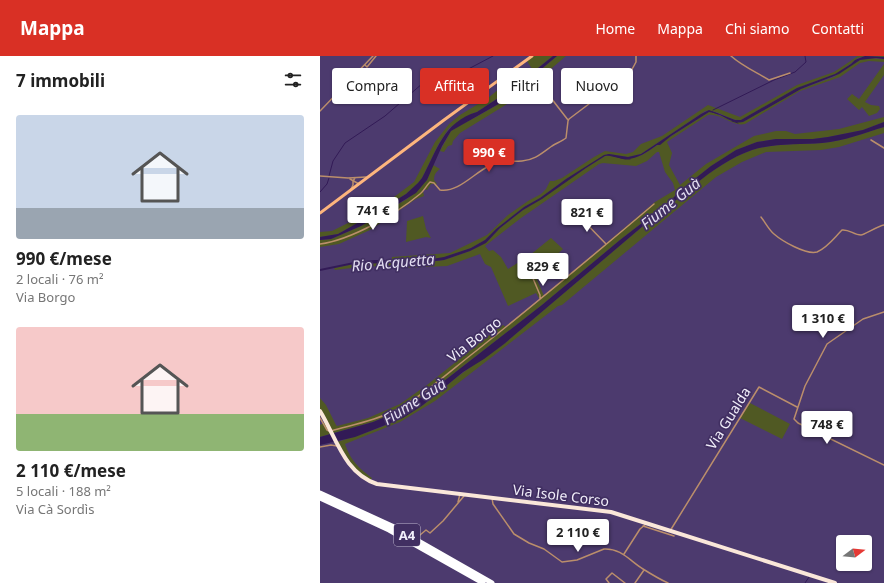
<!DOCTYPE html>
<html lang="it">
<head>
<meta charset="utf-8">
<style>
	:root { --surface:#fff; --page:#f2f2f2; --text:#222; --muted:#767676; --accent:#d93025 }
	body { margin:0; font-family:"Noto Sans",sans-serif; background:var(--page); color:var(--text); height:100vh; display:flex; flex-direction:column; font-size:15px; white-space:nowrap }
	* { box-sizing:border-box; margin:0 }
	p { font-size:13px; color:var(--muted) }
	.icon { flex:none; width:22px; height:22px; fill:none; stroke:currentColor; stroke-width:2; stroke-linecap:round; stroke-linejoin:round }
	.map { position:relative; flex:1; overflow:hidden }
	.panel { display:flex; flex-direction:column; background:var(--surface); width:320px }
	.panel>* { flex:none }
	.guide { position:absolute; left:12px; top:12px; width:380px; height:36px; display:flex; gap:8px }
	.needle { width:26px; rotate:74deg }
	.buttons { position:absolute; left:516px; top:479px; display:grid; gap:8px }
	.buttons a { display:grid; place-items:center; width:36px; height:36px; border-radius:4px; background:var(--surface); box-shadow:0 1px 3px #0004; font-size:20px }
	.price { position:absolute; translate:-50% -34px; padding:0 9px; border-radius:4px; background:#fff; color:#222; font-size:13px; line-height:26px; filter:drop-shadow(0 1px 2px #0008) }
	.price::after { content:''; position:absolute; left:50%; top:24px; width:12px; height:9px; margin-left:-6px; background:inherit; clip-path:polygon(0 0,100% 0,50% 100%) }
	.price.on { background:var(--accent); color:#fff }
	ul { padding:0; list-style:none }
	li { display:grid; align-content:center; gap:8px; height:212px; padding:0 16px }
	li span { display:grid; place-items:center; height:124px; border-radius:4px; color:#555 }
	li>.icon { margin-inline-start:auto }
	span .icon { width:72px; height:72px; fill:#fffc; stroke-width:1 }
	li b { font-size:17px }
	h2 { display:flex; justify-content:space-between; align-items:center; height:48px; padding:0 16px; font-size:17px }
	.tag { padding:0 14px; border-radius:4px; background:var(--surface); box-shadow:0 1px 3px #0004; font-size:14px; line-height:36px }
	.tag.on { background:var(--accent); color:#fff }
	header { display:flex; align-items:center; gap:24px; box-sizing:border-box; height:56px; padding:0 20px; background:var(--accent); color:#fff }
	header strong { font-size:19px }
	nav { display:flex; gap:22px; margin-inline-start:auto; font-size:14px }
	main { display:flex; flex:1; min-height:0 }
	.map>svg:first-child { display:block }
	.green { fill:#505923; fill-rule:evenodd }
	.water { fill:#321a56 }
	.lines { fill:none; stroke-linecap:round; stroke-linejoin:round }
	.stream { stroke:#321a56; stroke-width:1 }
	.street { stroke:#bb8e6b; stroke-width:1.5 }
	.secondary { stroke:#fdb57d; stroke-width:3 }
	.primary { stroke:#fae7d9; stroke-width:4 }
	.highway { stroke:#fff; stroke-width:5 }
	.labels { text-anchor:middle; dominant-baseline:central; stroke-width:3.5; stroke-linejoin:round; paint-order:stroke }
	.shield { fill:#412f62; stroke:#bcb5cc; stroke-width:1 }
	.shield-label { font-size:13px; font-weight:bold; fill:#f1eefa }
	.street-label { font-size:14px; fill:#f1eefa; stroke:#412f62 }
	.water-label { font-size:15px; font-style:italic; fill:#e4dff2; stroke:#412f62 }
</style>
</head>
<body>
<header>
<strong>Mappa</strong>
<nav><a>Home</a><a>Mappa</a><a>Chi siamo</a><a>Contatti</a></nav>
</header>
<main>
<section class="panel">
<h2>7 immobili<svg class="icon" aria-label="filters" viewBox="0 0 24 24"><path d="M4 7h16M4 17h16"/><circle cx="9" cy="7" r="2"/><circle cx="15" cy="17" r="2"/></svg></h2>
<ul>
<li><span style="background:linear-gradient(#c9d6e8 75%,#9aa5b1 0)"><svg class="icon" aria-label="home" viewBox="0 0 24 24"><path d="M3 11l9-7 9 7M6 9v11h12V9"/></svg></span><div><b>990 €/mese</b><p>2 locali · 76 m²</p><p>Via Borgo</p></div></li>
<li><span style="background:linear-gradient(#f6c9c9 70%,#8fb573 0)"><svg class="icon" aria-label="home" viewBox="0 0 24 24"><path d="M3 11l9-7 9 7M6 9v11h12V9"/></svg></span><div><b>2 110 €/mese</b><p>5 locali · 188 m²</p><p>Via Cà Sordìs</p></div></li>
</ul>
</section>
<div class="map">
<svg width="564" height="527" viewBox="0 0 564 527">
	<rect width="100%" height="100%" fill="#4c3a6e"/>
	<path class="green" d="M214,0H233L192,33L157,56L151,58L129,72L118,89L102,122L98,127L86,138L57,156L18,178L0,181V176L12,175L36,163L70,144L94,126L115,86L129,68L140,59L168,42L185,28L195,23L199,24L212,13L207,5Z
		M237,0H246L197,42L140,77L133,85L132,89L128,90L124,96L120,95L131,75L139,70L158,60L182,46Z
		M538,0H564V1L545,0L538,2L518,17L477,32L421,64C408,65 400,53 385,55L321,98L308,101L289,98L285,99L246,123L220,142L204,151L176,173L165,184L151,192L122,202L97,205H72V201L130,197L167,179L188,159L208,145L221,138L226,133L230,125H234L242,122L274,101L285,95L306,98L313,96L321,88L342,80L388,49L420,61L477,29L514,16Z
		M548,2L564,3V6L549,5L540,7L520,21L480,35L425,68C412,71 401,57 388,59L347,86L352,97L349,109L360,129L386,108L434,80L456,75H466L475,78L519,73L564,61V66L543,74L508,81L493,83H456L437,86L416,94L391,110L362,133L349,146L300,184L222,249L110,336L75,357L53,366L0,381V369L6,366L0,354V342L6,349L16,369L17,370L48,362L80,348L107,329L177,273L183,269L186,271L220,244L216,237L188,250L171,211L165,208L160,198L127,210L82,212L48,210L15,214L14,212L34,208L54,207L107,206L124,204L150,195L168,185L180,172L203,154L266,112L285,100C291,99 296,102 302,102C309,103 315,101 322,99L389,56L394,57L414,66H423L481,33L514,21L540,4ZM337,96H339L345,116L353,127L355,134L335,146L224,240L215,219L243,193L231,182L210,199L188,213L181,201L173,194L169,195L165,190L201,162L279,108L283,107L316,110L327,105Z
		M564,8V19L545,46L551,49L559,50L560,53L557,57L549,60L542,51L539,54L527,43L532,38L539,43Z
		M564,71V77L519,91L501,94L446,96L422,106L396,121L242,249L238,250L115,345L80,366L25,388C31,405 38,411 52,422L50,425L38,418L17,386C48,377 76,367 103,349C118,339 129,326 144,316C157,306 171,298 184,288L323,170C358,146 391,108 432,94C453,87 480,89 502,87C524,85 544,77 564,71Z
		M113,109L120,113C116,116 114,118 114,124L117,128L115,129L114,128H111L107,134L105,133L103,135L104,140L96,143L50,174L19,188L0,191V184L11,183L41,170L87,143L107,124Z
		M103,160L106,173L111,182L106,181L86,186L87,165Z
		M430,347L470,368L462,383L420,362Z"/>
	<path class="water" d="M233,0H237L182,46L131,75L122,90L107,124L96,137L41,170L11,183L0,184V181L18,178L57,156L86,138L98,127L102,122C117,95 123,66 157,56L192,33Z
		M545,0L564,1V3L556,2L540,4L519,18L481,33L423,66C411,69 401,56 389,56L351,80L340,89H337C327,96 317,104 304,103C298,102 292,98 285,100L266,112L222,143L203,154L180,172L166,187L150,195L124,204L107,206L34,208L0,215V213L34,206L55,204H106L124,201L151,192L165,184L176,173L204,151L220,142L246,123L284,99L289,98L308,101L321,98L381,58L389,54L415,64H421L477,32L515,18L531,8L535,4Z
		M564,66V71C544,77 524,85 502,87C480,89 453,87 432,94C391,108 358,146 323,170L184,288L164,303L143,316L103,349L83,362L35,381L0,389V381L53,366L75,357L110,336L222,249L300,184L349,146L362,133L391,110L416,94L437,86L456,83H493L508,81L543,74Z"/>
	<g class="lines">
		<path class="stream" d="M393,54L454,24L475,16L486,6L485,0
			M392,56L398,58
			M412,65L418,67
			M288,99L305,103H310
			M9,120L13,105L25,87L65,60L103,27L123,16C128,15 132,20 137,19L173,0
			M0,136L7,128L9,122
			M485,527L489,521"/>
		<path class="street" d="M411,0C422,10 436,16 449,24L470,17
			M45,9L47,11L56,0
			M231,42L248,64
			M0,55L53,0
			M551,84L564,92
			M150,102L152,104
			M0,120L28,122L46,121
			M30,123L39,128
			M31,133L33,129V125L35,122
			M256,157L286,188
			M441,161C445,166 449,174 454,178C462,185 486,199 497,196C508,191 514,182 522,174C529,173 534,179 541,179C544,179 558,170 564,169
			M0,188C31,184 76,158 100,138C104,135 106,130 110,126L114,127L120,134C138,137 154,117 169,110C180,104 191,106 202,105C215,104 222,97 232,90C237,87 242,85 246,82L248,65L249,63L310,17L316,6V0
			M212,220L220,239V243
			M564,256L543,263L507,288L485,330L474,363L478,367L564,409
			M0,362L7,374L9,375
			M11,375C32,369 53,365 72,356C101,342 130,315 156,295C216,247 275,198 334,148
			M0,391L11,389L17,390
			M172,442L173,448L194,478L209,487L224,493L242,506L257,504L284,493C301,492 310,505 323,513C331,518 339,523 348,527
			M138,446L140,438
			M323,470L354,480
			M86,471L100,479L106,474L110,477L123,465L144,440
			M350,475L439,331L477,351
			M304,498L320,473L326,468
			M289,527L286,523L292,517L305,527
			M315,527L324,514"/>
		<path class="secondary" d="M0,157L124,64L212,0"/>
		<path class="primary" d="M0,355C16,381 24,417 57,428L291,456L515,527"/>
		<path class="highway" d="M0,437L72,470L172,527
			M0,442L69,474L163,527"/>
	</g>
	<g class="labels">
		<rect class="shield" x="74" y="468" width="26" height="22" rx="3"/>
		<g class="shield-label">
			<text x="87" y="479">A4</text>
		</g>
		<g class="street-label">
			<text transform="translate(154 283) rotate(-38)">Via Borgo</text>
			<text transform="translate(408 362) rotate(-58)">Via Gualda</text>
			<text transform="translate(241 439) rotate(7)">Via Isole Corso</text>
		</g>
		<g class="water-label">
			<text transform="translate(350 147) rotate(-39)">Fiume Guà</text>
			<text transform="translate(73 206) rotate(-5)">Rio Acquetta</text>
			<text transform="translate(94 345) rotate(-33)">Fiume Guà</text>
		</g>
	</g>
</svg>
<div class="buttons">
<a><svg class="needle" viewBox="-14 -14 28 28"><path d="M0-13l5 13h-10z" fill="#e53935"/><path d="M0 13l5-13h-10z" fill="#767676"/></svg></a>
</div>
<b class="price on" style="left:169px;top:117px">990 €</b>
<b class="price" style="left:53px;top:175px">741 €</b>
<b class="price" style="left:267px;top:177px">821 €</b>
<b class="price" style="left:223px;top:231px">829 €</b>
<b class="price" style="left:503px;top:283px">1 310 €</b>
<b class="price" style="left:507px;top:389px">748 €</b>
<b class="price" style="left:258px;top:497px">2 110 €</b>
<div class="guide">
<a class="tag">Compra</a>
<a class="tag on">Affitta</a>
<a class="tag">Filtri</a>
<a class="tag">Nuovo</a>
</div>
</div>
</main>
</body>
</html>
